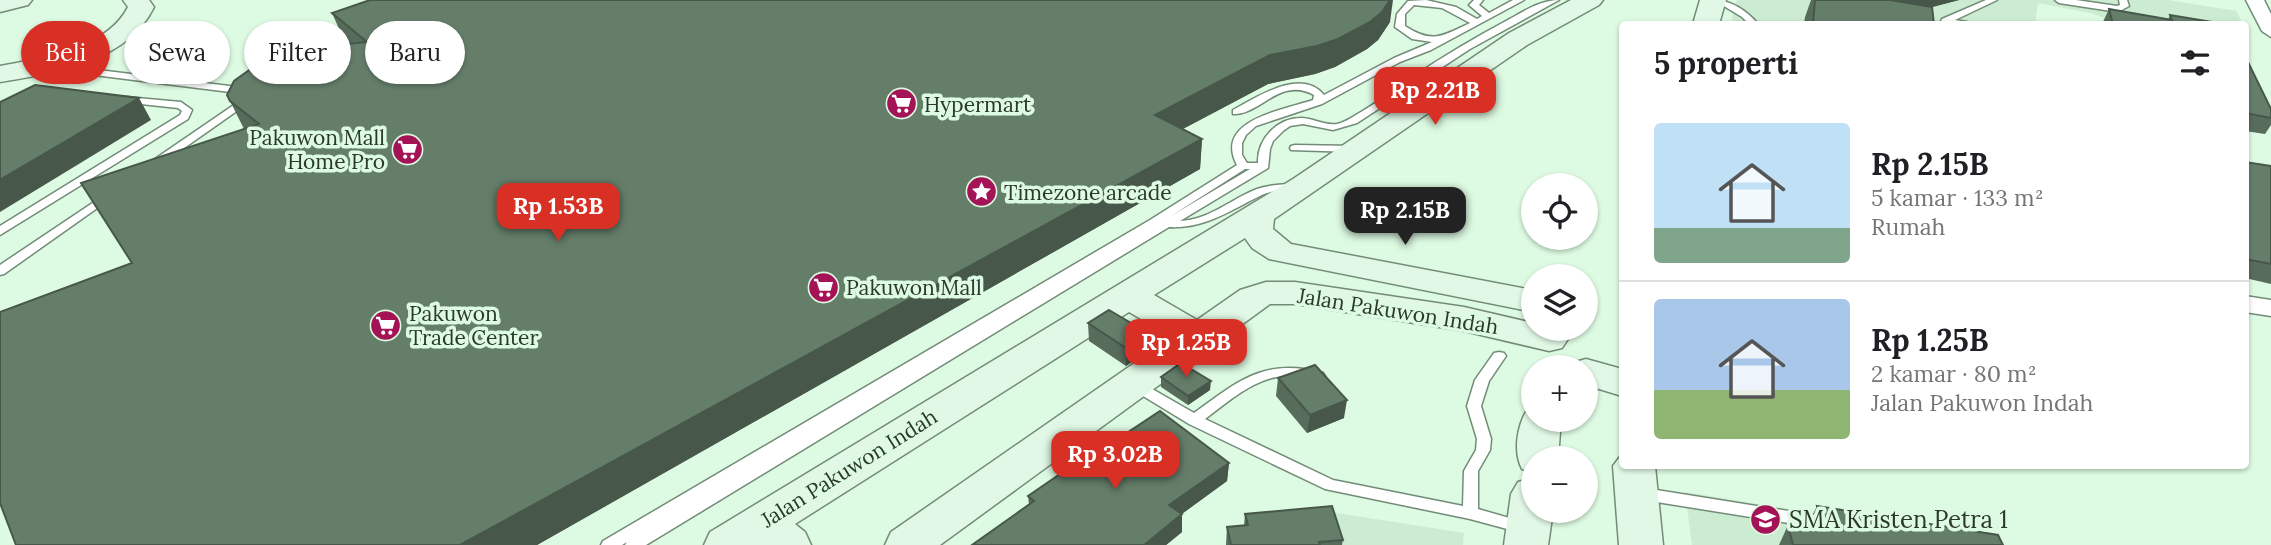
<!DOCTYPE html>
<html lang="id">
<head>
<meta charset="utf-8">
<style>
	:root { --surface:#fff; --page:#f6f6f6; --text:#202124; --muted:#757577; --line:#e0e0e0; --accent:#d93025 }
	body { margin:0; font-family:Lora,serif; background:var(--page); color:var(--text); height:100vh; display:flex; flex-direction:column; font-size:26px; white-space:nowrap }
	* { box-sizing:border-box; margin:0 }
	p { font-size:23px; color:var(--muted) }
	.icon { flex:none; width:38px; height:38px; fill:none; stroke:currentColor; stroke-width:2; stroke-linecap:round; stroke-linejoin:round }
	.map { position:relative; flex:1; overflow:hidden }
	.details { position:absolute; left:1619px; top:21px; width:630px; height:448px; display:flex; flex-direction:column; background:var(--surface); border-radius:7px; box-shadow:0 2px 5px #0004 }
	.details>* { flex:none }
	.banner { position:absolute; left:21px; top:21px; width:665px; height:63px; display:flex; gap:14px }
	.controls { position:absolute; left:1521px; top:173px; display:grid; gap:14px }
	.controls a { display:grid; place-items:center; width:77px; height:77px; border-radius:50%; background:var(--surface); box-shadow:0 2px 5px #0004; font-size:35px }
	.price { position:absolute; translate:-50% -60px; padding:0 16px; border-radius:14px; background:var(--accent); color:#fff; font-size:23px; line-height:46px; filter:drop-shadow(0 2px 4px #0008) }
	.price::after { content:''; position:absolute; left:50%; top:42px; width:21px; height:16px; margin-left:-10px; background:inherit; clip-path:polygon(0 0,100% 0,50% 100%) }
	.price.current { background:#222; color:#fff }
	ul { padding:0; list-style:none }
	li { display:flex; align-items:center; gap:21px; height:175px; padding:0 35px }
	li+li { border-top:2px solid var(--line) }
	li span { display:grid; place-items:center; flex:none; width:196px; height:140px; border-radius:7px; color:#555 }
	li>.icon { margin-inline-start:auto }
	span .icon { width:84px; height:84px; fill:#fffc; stroke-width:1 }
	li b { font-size:30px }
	h2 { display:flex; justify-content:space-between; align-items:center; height:84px; padding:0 35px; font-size:30px }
	.chip { padding:0 24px; border-radius:32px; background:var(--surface); box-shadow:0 2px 5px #0004; font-size:24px; line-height:63px }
	.chip.current { background:var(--accent); color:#fff }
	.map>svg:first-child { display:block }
	.built { fill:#cbecd1 }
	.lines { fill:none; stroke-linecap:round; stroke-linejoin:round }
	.lane-casing { stroke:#728c77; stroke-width:3 }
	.street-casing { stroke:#728c77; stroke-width:3 }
	.secondary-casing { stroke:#728c77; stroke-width:3 }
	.lane { fill:#fff; fill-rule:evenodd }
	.street { fill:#fff; fill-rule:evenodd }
	.secondary { fill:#e0f8e5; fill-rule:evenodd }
	.wall { fill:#576c5b }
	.shaded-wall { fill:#47584a }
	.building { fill:#657e6a; stroke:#47584a; stroke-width:2 }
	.labels { text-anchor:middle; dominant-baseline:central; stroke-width:7; stroke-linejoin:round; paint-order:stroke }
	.poi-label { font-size:21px; fill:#2c372e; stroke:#ddfae2; text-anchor:start }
	.street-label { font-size:21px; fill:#2c372e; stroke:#ddfae2 }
	.near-poi-label { font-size:24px; fill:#2c372e; stroke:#ddfae2; text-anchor:start }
</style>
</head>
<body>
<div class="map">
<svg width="2271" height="545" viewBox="0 0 2271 545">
	<rect width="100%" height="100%" fill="#ddfae2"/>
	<path class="built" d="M1737,0H2168L2237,11L2242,24H2124L2090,13L2038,3L2035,24H1732L1733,8Z
		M1685,492L2003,545H1692Z
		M1305,508L1464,533L1463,545H1259Z"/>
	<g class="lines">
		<defs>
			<path id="lane" d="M1426,0L1456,7L1477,19L1482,16L1469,5L1474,0H1483L1479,5L1489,13L1513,0H1524L1431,50L1400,62L1322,104L1256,126L1246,135L1242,143V155L1247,163H1258C1257,139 1277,118 1301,118C1313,118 1325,126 1337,124C1346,122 1354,116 1361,112C1380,101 1396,88 1414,76C1444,56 1474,38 1506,21C1523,12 1540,0 1559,0L1470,49L1357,123L1333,130L1303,124L1290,126L1283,131L1273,141L1270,149L1268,168L1180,221C1209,220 1231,199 1257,189C1269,185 1282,184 1295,184L1299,185L1301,187L1299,189L1274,191L1264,194C1232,209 1206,229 1169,227L646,545H625L627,542L622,545H601L603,541L1150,220L1237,165C1213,120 1284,110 1313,100L1314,95C1280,76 1259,116 1233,114V110C1257,97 1302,67 1324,95L1394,58L1432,42L1412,39L1395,27L1397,14L1408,1ZM1414,5L1442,8L1470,23C1443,36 1432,44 1405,26V14ZM1245,169H1250L1171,216Z
				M1714,0C1731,0 1747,11 1758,24H1749L1742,17Z
				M1986,0H1997L1955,20L1967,22L1968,24H1940L1942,19Z
				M2055,0H2076L2117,6L2120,5L2119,0H2127L2129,6L2118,12L2059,3Z
				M49,64L246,88L251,91L246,94L46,69V65Z
				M247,96L251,97V101L160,165H152L151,163L152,161Z
				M126,97L181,102L192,110L188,119L0,235V226L180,115L182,111L178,108L122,102V98Z
				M1295,145L1354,146L1359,149L1354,152L1291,150L1290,148L1291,146Z
				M106,194L110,195L112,197L110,199L4,274L0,275V265Z
				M1499,352L1504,353L1506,356L1489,381L1481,406L1491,439L1490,450L1478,471V509L1527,523L1530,527L1527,531L1522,533L1470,519L1325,489L1189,424L1130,388L1128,385L1130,382H1140L1194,413C1238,381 1265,357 1323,373L1325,376L1323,379C1311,382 1297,375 1284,376C1254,378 1228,402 1205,419L1333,480L1463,506L1464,471L1476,450L1477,439L1467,406L1475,380L1494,353Z
				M1644,488L1826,517L1831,519L1834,523L1831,527L1826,529L1644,500L1639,498L1636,494L1639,490Z"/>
			<path id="street" d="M2246,0H2264L2271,14V37L2262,31Z
				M2245,296L2271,300V316L2245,312Z"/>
			<path id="secondary" d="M0,0H32L28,5L0,12Z
				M123,0H149L154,7C127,62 55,73 0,82V66C42,58 107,49 128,7Z
				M1571,0H1603L1599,5L1527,45L1274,219L1273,229L1291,244L1533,290V312L1269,259L1252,248L1245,238L1154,295L1197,320L1240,290L1266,282H1295L1464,307L1533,323V329L1562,330L1568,339L1562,348L1549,351L1464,331L1295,304H1270L940,545H885L891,532L1172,337L1129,312L795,524L805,532L811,545H704L710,532L1293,179L1509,33Z
				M1700,0H1726L1719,24H1693Z
				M1586,359L1622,369V396L1586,385V368H1569L1572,363Z
				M1533,408V420H1561L1558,458H1533V472L1522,469C1513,452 1517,426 1527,410Z
				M1622,454V466H1655L1663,545H1619L1613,466Z
				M1533,478V511H1553L1548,545H1504L1511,494L1518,482Z"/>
		</defs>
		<use href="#lane" class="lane-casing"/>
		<use href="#street" class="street-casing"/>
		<use href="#secondary" class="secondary-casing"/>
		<use href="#lane" class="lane"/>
		<use href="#street" class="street"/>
		<use href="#secondary" class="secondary"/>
	</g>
	<path class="wall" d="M1811,0H1959L1932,7L1934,24H1804L1805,17Z
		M2109,9L2168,20L2170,15L2224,24H2102Z
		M332,13L1390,22L1378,40L1367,49L1335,67L1315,74L1268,84L1183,129L1202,139L1200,169L537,545H16L132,263L244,129L230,101L349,44L344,40Z
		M2245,56L2271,109V125L2265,134L2245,131Z
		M2245,162L2271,166V284L2245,278Z
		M1088,323L1148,333L1147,351L1126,366L1089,341Z
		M1161,377L1210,390L1188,405L1161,387Z
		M1278,378L1344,418L1307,433L1276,396Z
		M1098,452L1229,463L1227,481L1182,514V532L1166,545H972L1029,505L1028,496Z
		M1817,506L2003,545H1779L1788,525L1806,528Z
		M1245,514L1343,540L1342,545H1226L1227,527L1244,526Z"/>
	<path class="shaded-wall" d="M1390,0H1393L1390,22L1378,40L1367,49L1335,67L1315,74L1268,84L1154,144L1155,115L1270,55Z
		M1866,0H1959L1868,24Z
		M139,98L151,120L0,212V180Z
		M1202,139L1200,169L537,545H460Z
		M1148,333L1147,351L1126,366V348Z
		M1211,381L1210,390L1188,405V396Z
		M1347,400L1344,418L1307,433L1310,415Z
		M1229,463L1227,481L1169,523V505Z
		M1182,514V532L1166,545H1144Z"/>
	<path class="building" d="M370,0H1390L1382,12L1370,22L1338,39L1317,46L1270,55L1155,115L1202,139L460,545H16L0,503V312L132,263L81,183L259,124L230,101L227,95L234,81L255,66L284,54L317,47L367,42L332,13Z
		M1815,0H1890L1932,7L1934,24H1813Z
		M2109,9L2172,20L2170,15L2224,24H2113Z
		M2245,56L2271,109V118L2245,113Z
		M35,85L139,98L0,180V102Z
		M2245,162L2271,166V264L2245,259Z
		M1109,310L1148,333L1126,348L1088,323Z
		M1181,363L1211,381L1188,396L1161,377Z
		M1315,365L1347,400L1310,415L1278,378Z
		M1160,411L1229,463L1169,505L1182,514L1144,545H972L1034,501L1028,496L1095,450L1098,452Z
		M1332,506L1343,540L1319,542L1320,545H1231L1227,527L1248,525L1245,514Z
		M1817,506L1998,535L2003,545H1793L1788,525L1824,531Z"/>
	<defs>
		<symbol id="supermarket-disc" viewBox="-11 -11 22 22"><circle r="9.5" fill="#a41356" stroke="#ddfae2"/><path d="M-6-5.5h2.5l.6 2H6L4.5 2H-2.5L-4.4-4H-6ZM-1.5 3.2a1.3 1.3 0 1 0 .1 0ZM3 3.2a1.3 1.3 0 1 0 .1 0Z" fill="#fff"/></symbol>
		<symbol id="sight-disc" viewBox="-11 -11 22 22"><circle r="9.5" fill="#a41356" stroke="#ddfae2"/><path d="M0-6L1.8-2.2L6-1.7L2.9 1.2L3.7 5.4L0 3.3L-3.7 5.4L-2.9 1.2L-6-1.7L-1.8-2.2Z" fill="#fff"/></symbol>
		<symbol id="school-disc" viewBox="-11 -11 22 22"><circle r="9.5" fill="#a41356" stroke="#ddfae2"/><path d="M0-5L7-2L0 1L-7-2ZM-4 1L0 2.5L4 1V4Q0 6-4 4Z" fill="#fff"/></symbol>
	</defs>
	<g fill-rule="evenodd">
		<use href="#supermarket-disc" x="884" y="86" width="35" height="35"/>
		<use href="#supermarket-disc" x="390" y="132" width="35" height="35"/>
		<use href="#sight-disc" x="964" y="174" width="35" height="35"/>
		<use href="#supermarket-disc" x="806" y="270" width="35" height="35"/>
		<use href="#supermarket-disc" x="368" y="308" width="35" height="35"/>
		<use href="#school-disc" x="1748" y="502" width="35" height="35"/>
	</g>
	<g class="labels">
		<g class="poi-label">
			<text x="924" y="104">Hypermart</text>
			<text x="385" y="137" text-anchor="end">Pakuwon Mall<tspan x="385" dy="24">Home Pro</tspan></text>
			<text x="1004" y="192">Timezone arcade</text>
			<text x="846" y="287">Pakuwon Mall</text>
			<text x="409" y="313">Pakuwon<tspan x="409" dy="24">Trade Center</tspan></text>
		</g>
		<g class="street-label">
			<text transform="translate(1398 311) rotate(9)">Jalan Pakuwon Indah</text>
			<text transform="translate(849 468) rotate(-32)">Jalan Pakuwon Indah</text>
		</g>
		<g class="near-poi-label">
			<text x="1789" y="519">SMA Kristen Petra 1</text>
		</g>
	</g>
</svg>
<div class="controls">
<a><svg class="icon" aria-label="locate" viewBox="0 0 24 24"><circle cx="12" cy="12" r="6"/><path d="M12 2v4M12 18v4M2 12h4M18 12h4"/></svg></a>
<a><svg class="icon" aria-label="layers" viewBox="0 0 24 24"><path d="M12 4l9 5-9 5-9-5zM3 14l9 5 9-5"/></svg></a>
<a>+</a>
<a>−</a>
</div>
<b class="price" style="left:1435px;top:127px">Rp 2.21B</b>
<b class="price" style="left:558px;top:243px">Rp 1.53B</b>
<b class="price current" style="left:1405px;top:247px">Rp 2.15B</b>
<b class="price" style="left:1186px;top:379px">Rp 1.25B</b>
<b class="price" style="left:1115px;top:491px">Rp 3.02B</b>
<div class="banner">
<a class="chip current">Beli</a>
<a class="chip">Sewa</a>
<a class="chip">Filter</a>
<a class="chip">Baru</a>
</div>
<section class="details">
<h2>5 properti<svg class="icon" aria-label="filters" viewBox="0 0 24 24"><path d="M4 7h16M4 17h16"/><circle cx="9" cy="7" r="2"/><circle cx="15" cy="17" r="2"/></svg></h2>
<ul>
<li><span style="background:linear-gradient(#bfe0f5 75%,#7fa58c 0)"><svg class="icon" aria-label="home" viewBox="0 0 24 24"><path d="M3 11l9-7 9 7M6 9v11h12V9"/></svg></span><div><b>Rp 2.15B</b><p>5 kamar · 133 m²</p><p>Rumah</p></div></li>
<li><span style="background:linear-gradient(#a9c7e8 65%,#8fb573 0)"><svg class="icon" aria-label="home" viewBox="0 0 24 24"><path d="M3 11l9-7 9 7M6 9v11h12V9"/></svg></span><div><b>Rp 1.25B</b><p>2 kamar · 80 m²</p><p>Jalan Pakuwon Indah</p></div></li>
</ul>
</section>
</div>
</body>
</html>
